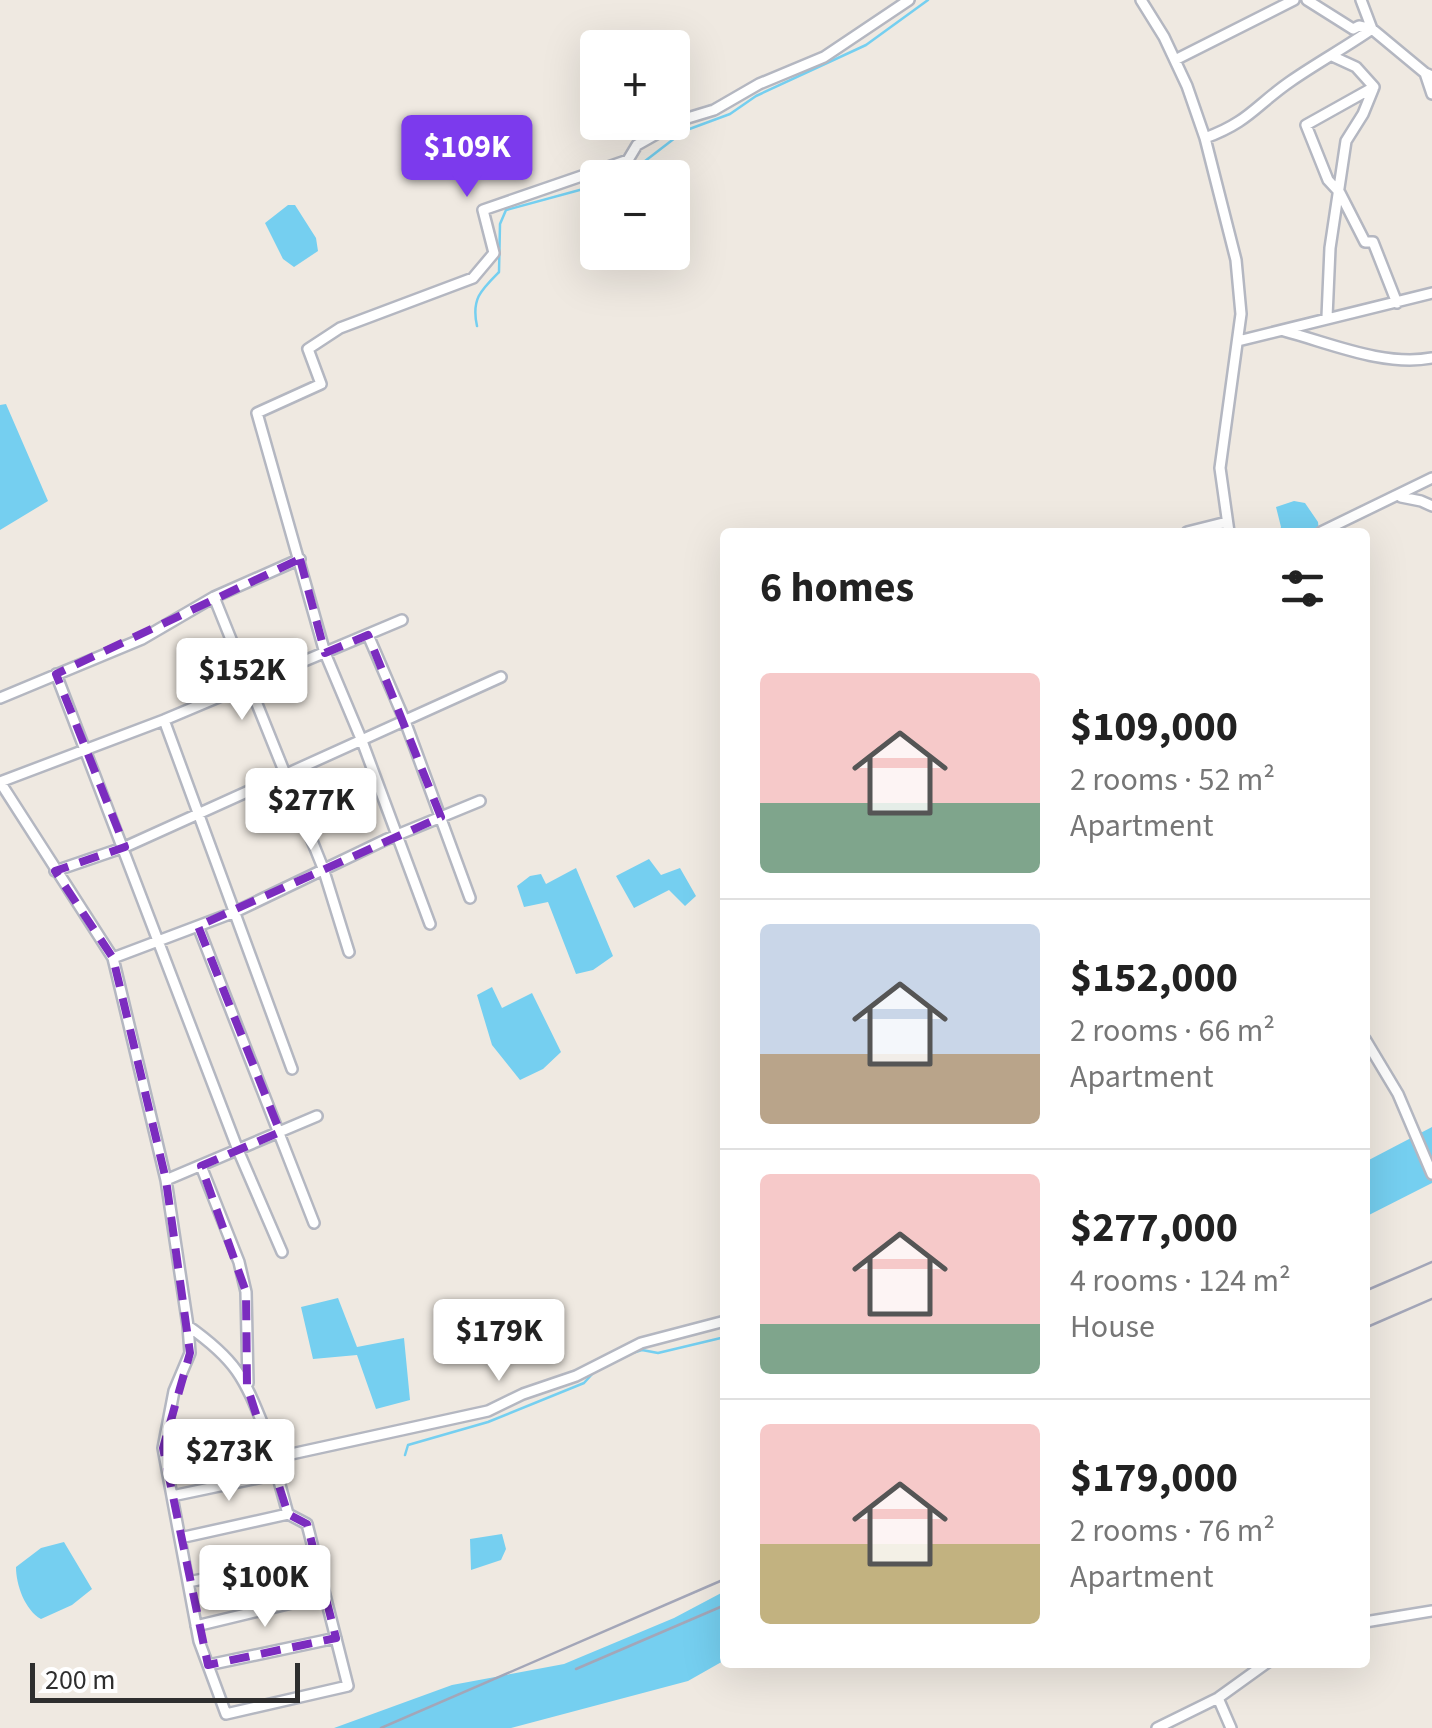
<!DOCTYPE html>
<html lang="en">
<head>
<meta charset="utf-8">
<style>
	:root { --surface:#fff; --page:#f6f6f6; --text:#222; --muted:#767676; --line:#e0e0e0; --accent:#7c3aed }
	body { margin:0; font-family:"Source Sans 3",sans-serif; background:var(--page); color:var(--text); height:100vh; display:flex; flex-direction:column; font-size:38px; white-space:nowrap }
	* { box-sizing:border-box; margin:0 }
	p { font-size:32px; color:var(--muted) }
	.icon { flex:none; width:55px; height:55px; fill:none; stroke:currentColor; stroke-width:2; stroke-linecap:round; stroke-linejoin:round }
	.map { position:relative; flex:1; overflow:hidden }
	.drawer { position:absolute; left:720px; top:528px; width:650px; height:1140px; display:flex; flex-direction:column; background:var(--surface); border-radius:10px; box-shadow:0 10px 40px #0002 }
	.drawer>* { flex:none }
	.buttons { position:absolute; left:580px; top:30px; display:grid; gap:20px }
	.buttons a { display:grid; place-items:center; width:110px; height:110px; border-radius:10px; background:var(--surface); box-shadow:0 10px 40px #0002; font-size:50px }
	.scale { position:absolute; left:30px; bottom:25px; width:270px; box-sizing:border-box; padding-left:10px; border:5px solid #2e2e2e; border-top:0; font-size:28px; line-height:35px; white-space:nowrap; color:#2e2e2e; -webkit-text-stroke:8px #fff; paint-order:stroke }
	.price { position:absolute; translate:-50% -85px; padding:0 22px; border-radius:10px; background:#fff; color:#222; font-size:32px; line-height:65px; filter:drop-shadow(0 2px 5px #0008) }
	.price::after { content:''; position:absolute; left:50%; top:60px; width:30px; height:22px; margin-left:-15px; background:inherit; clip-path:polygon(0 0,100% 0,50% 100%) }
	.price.on { background:var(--accent); color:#fff }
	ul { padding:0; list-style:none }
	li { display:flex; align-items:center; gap:30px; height:250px; padding:0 40px }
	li+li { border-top:2px solid var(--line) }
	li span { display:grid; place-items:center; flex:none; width:280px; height:200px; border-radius:10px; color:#555 }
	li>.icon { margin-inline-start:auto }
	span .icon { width:120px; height:120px; fill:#fffc; stroke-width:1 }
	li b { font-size:42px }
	h2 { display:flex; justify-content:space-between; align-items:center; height:120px; padding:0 40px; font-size:42px }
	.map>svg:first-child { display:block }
	.water { fill:#75cff0 }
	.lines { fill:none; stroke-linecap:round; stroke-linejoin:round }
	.stream { stroke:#75cff0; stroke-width:2.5 }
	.minor-casing { stroke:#b4b7c1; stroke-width:14 }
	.minor { stroke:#fff; stroke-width:9 }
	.rail { stroke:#a3a6b8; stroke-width:2.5 }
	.marked { fill:none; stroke:#7b2cbf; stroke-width:8; stroke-dasharray:20 12; stroke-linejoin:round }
</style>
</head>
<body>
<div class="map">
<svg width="1432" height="1728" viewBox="0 0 1432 1728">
	<rect width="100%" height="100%" fill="#efe9e1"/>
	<path class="water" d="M288,205H295L316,238L318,251L294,267L283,259L265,223Z
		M6,404L48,501L0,530V405Z
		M1294,501L1305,503L1318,522L1319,532H1279L1281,527L1276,507Z
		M649,859L661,875L680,868L696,896L685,906L669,890L634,908L616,876Z
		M576,868L613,956L593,970L576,974L548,902L524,907L517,886L530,876L541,874L546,884Z
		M492,987L502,1008L532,993L561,1052L543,1069L520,1080L492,1045L477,995Z
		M1432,1127V1183L1365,1217V1162Z
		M338,1298L357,1347L404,1338L410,1400L376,1409L357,1355L313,1359L301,1307Z
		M502,1534L506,1549L501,1560L471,1570L470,1539Z
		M64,1542L92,1589L72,1605L41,1619C25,1610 16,1585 16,1567L41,1548Z
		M725,1591V1660L688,1681L511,1728H334L452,1685L564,1664L674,1618Z"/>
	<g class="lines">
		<path class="stream" d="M623,178L684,131L730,114L756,96L866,45L928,0
			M477,326C471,299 481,290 499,272L500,224L506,210L598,185
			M629,1354L642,1350L658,1353L725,1337
			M405,1455L408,1445L488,1422L584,1383L594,1372L618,1360"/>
		<defs>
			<path id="minor" d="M1141,0L1164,37L1187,86L1205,138L1236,260L1241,314L1220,468L1229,532
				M1307,0L1353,29L1359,26L1372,29L1361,0
				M1332,56L1356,67L1374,87
				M1175,60L1294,0
				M1432,76L1425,73L1432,94
				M1205,138C1249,122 1256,105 1291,81C1317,63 1346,47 1372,29L1425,73
				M1327,317L1330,248L1346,141L1363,114L1374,87L1306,125L1328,180L1340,193L1365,242H1373L1397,303
				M1284,331C1330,343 1384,367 1432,358
				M1238,341L1432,293
				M1401,497L1421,501L1432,506
				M1187,532L1227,522
				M1321,532L1432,478
				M300,559L214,597L323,868L349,952
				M368,635L405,721L470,898
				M56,674L238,1150L282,1252
				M0,698L142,639L214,597
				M164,720L292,1069
				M55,871L125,847L501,677
				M430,924L362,741L325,653L257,413L321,384L308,349L340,328L473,278L494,253L483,210L628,160L637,145L681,120L714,110L759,84L824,57L909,0
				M198,926L314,1223
				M113,958L235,912L385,840L480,801
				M1365,1039L1398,1094L1432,1174
				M201,1166L239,1262L246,1292L248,1383
				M166,1180L317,1116
				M265,1430C244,1377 236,1360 188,1326L166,1180L113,958L0,782L164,720L402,620
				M163,1448L265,1430L288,1514L307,1524L348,1686L226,1714L199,1641L163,1448L174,1391L190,1353L188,1326
				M273,1458L488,1411L523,1394L576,1376L641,1343L725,1321
				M172,1496L277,1474
				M180,1538L288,1514
				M188,1582L315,1557
				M1365,1622L1432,1611
				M196,1626L325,1595
				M208,1665L336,1638
				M1218,1698L1231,1728
				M1157,1728L1218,1698L1268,1662"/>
		</defs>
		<use href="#minor" class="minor-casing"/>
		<use href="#minor" class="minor"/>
		<path class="rail" d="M1365,1291L1432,1262
			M1365,1328L1432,1299
			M576,1669L725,1605
			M381,1728L725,1579"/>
	</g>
	<path class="marked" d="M300,559L325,653L368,635L441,817L198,926L280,1132L201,1166L246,1292L247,1386L288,1514L307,1524L336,1638L208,1665L163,1448L190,1353L166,1180L113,958L55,871L125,847L56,674Z"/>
</svg>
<div class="buttons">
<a>+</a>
<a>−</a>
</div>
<div class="scale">200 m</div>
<b class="price on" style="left:467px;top:200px">$109K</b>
<b class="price" style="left:242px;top:723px">$152K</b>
<b class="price" style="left:311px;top:853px">$277K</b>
<b class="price" style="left:499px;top:1384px">$179K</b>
<b class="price" style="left:229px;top:1504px">$273K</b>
<b class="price" style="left:265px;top:1630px">$100K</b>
<section class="drawer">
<h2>6 homes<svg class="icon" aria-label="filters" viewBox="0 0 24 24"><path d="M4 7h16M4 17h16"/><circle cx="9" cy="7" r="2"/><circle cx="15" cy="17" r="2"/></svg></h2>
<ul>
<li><span style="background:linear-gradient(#f6c9c9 65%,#7fa58c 0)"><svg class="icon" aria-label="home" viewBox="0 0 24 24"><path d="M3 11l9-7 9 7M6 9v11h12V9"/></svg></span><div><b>$109,000</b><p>2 rooms · 52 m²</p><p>Apartment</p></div></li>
<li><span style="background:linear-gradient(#c9d6e8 65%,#b9a48a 0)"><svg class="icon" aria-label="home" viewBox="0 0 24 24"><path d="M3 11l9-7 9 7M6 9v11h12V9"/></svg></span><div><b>$152,000</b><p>2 rooms · 66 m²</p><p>Apartment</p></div></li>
<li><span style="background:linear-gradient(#f6c9c9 75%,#7fa58c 0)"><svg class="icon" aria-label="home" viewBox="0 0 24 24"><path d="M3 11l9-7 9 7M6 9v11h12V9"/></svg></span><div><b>$277,000</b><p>4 rooms · 124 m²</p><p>House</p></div></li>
<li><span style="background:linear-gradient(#f6c9c9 60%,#c2b280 0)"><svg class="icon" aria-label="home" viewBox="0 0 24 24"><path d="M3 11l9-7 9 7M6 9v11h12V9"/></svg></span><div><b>$179,000</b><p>2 rooms · 76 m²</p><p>Apartment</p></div></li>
</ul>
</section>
</div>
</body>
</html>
